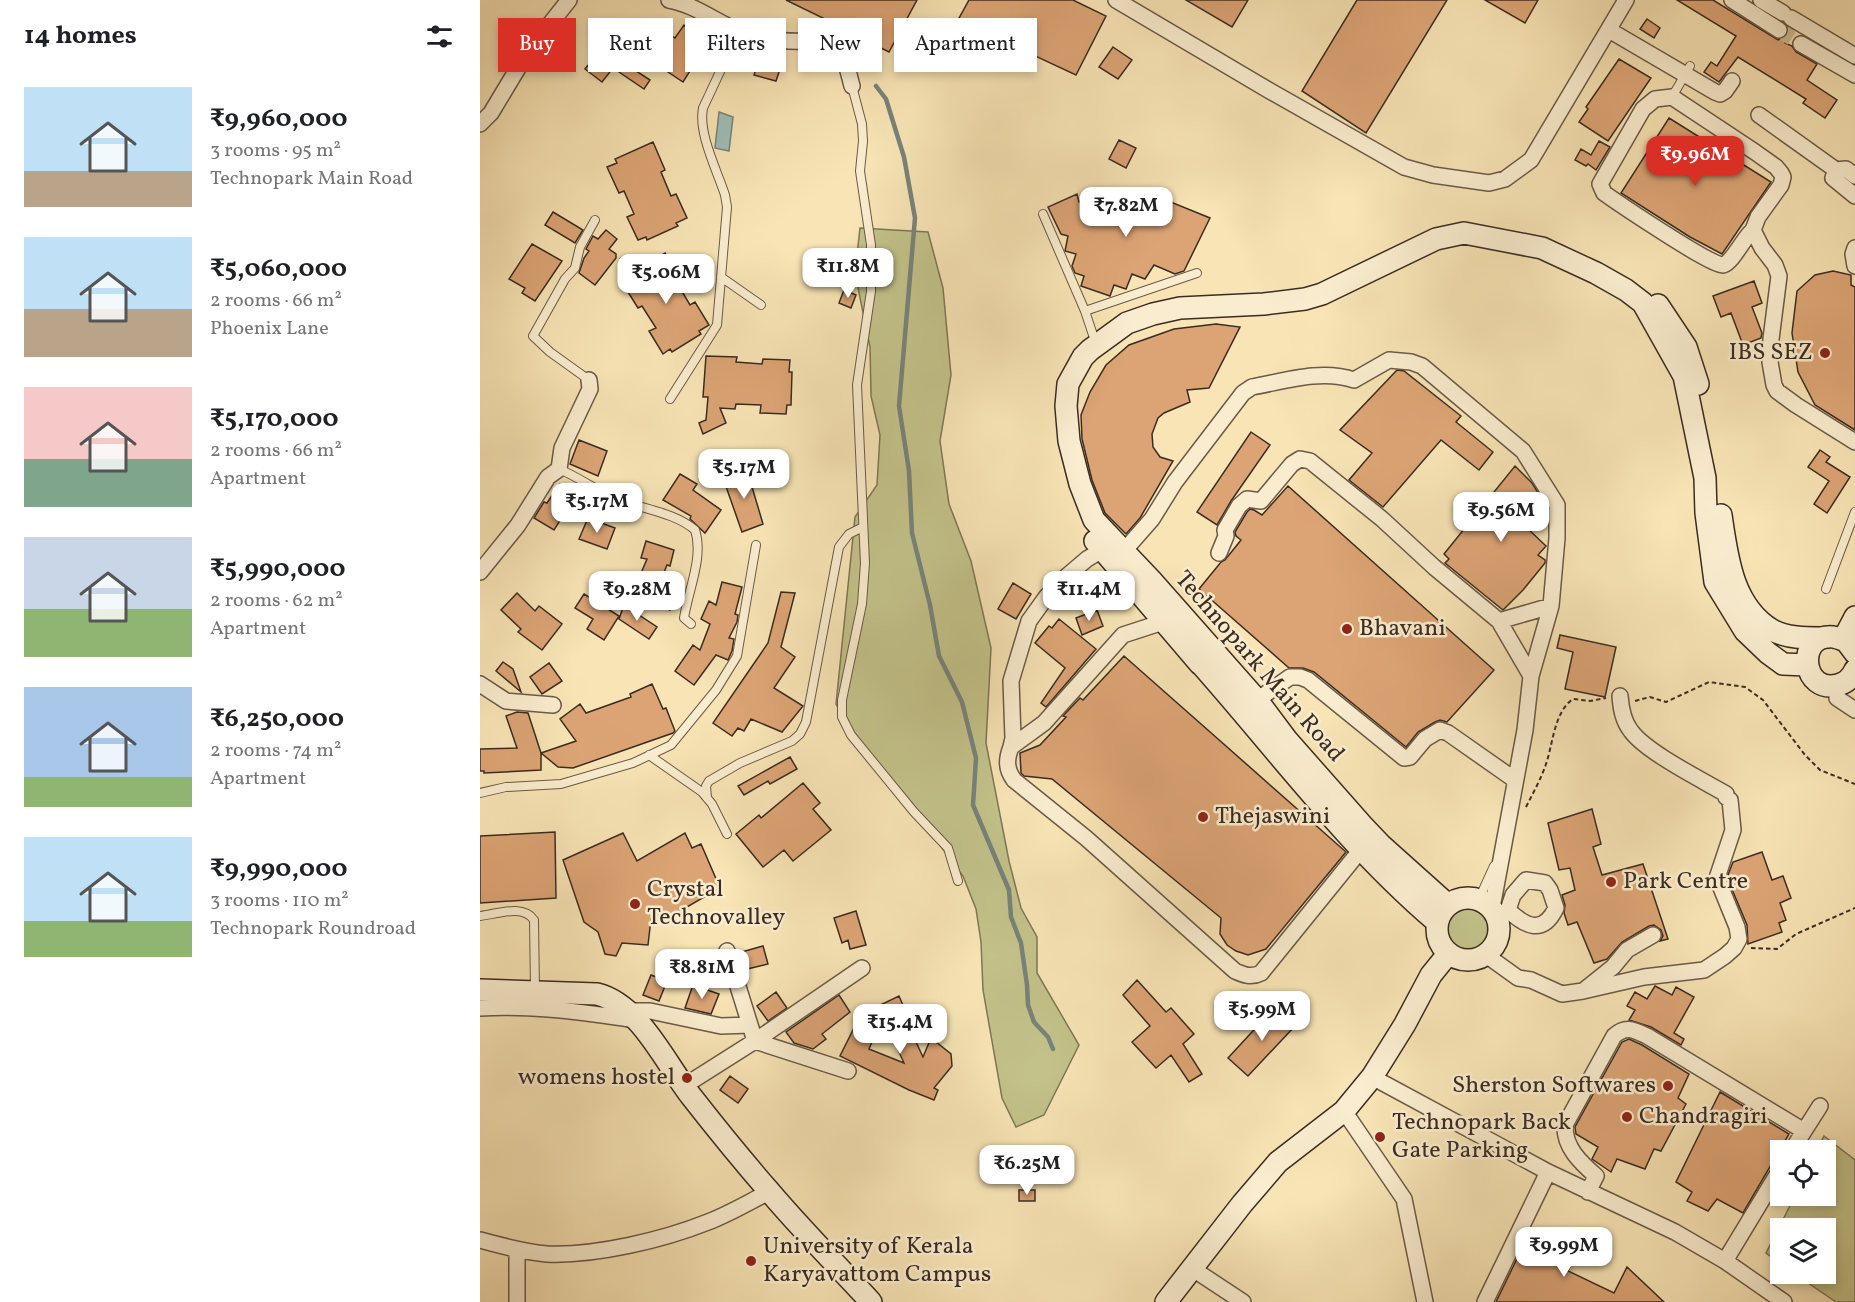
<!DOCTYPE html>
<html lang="en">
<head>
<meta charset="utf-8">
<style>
	:root { --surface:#fff; --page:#f6f6f6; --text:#202124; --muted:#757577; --accent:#d93025 }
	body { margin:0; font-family:Vollkorn,serif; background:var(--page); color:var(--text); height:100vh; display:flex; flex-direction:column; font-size:22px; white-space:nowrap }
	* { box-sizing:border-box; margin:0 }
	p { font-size:20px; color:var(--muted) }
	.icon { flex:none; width:33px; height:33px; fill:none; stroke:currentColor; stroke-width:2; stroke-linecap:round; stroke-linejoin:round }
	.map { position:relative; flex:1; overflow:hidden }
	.panel { display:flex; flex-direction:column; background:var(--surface); width:480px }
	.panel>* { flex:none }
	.top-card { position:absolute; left:18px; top:18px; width:570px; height:54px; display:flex; gap:12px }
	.buttons { position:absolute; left:1290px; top:1140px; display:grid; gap:12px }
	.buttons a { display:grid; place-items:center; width:66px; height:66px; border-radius:0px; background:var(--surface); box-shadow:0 3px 9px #0003; font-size:30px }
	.price { position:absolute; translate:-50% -51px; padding:0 14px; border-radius:12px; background:#fff; color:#222; font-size:20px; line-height:39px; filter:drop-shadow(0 2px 3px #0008) }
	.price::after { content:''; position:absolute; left:50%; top:36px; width:18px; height:14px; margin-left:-9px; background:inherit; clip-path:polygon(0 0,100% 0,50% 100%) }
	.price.current { background:var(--accent); color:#fff }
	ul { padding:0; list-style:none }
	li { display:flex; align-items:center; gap:18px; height:150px; padding:0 24px }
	li span { display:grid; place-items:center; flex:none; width:168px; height:120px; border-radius:0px; color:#555 }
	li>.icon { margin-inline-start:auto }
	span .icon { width:72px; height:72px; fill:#fffc; stroke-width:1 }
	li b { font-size:26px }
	h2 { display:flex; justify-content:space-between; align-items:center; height:72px; padding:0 24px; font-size:26px }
	.tag { padding:0 21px; border-radius:0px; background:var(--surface); box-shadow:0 3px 9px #0003; font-size:21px; line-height:54px }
	.tag.current { background:var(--accent); color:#fff }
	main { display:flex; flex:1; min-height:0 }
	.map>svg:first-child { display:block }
	.green { fill:#c3c28a; stroke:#7e7756; stroke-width:1.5 }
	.water { fill:#a0bdb6; stroke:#77837b; stroke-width:1.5 }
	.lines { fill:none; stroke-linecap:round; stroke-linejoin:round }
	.stream { stroke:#77837b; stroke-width:4.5 }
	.building { fill:#dca475; stroke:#3a2c22; stroke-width:1.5 }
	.street-tunnel { stroke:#d2bf98; stroke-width:15; stroke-dasharray:15 8; stroke-linecap:butt }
	.lane-casing { stroke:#6a5a47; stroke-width:10 }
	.street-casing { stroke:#6a5a47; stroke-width:18 }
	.secondary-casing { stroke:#3a2c22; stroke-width:24 }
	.path { stroke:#3a2c22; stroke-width:2; stroke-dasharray:4.5 3; stroke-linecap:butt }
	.lane { stroke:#faedcf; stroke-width:8 }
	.street { stroke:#faedcf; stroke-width:15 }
	.secondary { stroke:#faedcf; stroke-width:21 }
	.poi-dot { fill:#8f2418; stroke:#faedcf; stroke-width:2 }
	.labels { text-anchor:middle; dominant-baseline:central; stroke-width:5; stroke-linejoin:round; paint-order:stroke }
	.poi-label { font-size:24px; fill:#3a2c22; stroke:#faedcf; text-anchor:start }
	.street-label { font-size:24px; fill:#3a2c22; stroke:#faedcf }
</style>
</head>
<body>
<main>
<section class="panel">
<h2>14 homes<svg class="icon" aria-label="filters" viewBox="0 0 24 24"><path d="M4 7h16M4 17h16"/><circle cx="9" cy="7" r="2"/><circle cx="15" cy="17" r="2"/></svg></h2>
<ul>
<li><span style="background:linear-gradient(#bfe0f5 70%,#b9a48a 0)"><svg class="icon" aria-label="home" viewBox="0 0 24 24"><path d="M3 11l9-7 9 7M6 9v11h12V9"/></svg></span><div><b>₹9,960,000</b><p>3 rooms · 95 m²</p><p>Technopark Main Road</p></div></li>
<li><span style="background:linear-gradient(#bfe0f5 60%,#b9a48a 0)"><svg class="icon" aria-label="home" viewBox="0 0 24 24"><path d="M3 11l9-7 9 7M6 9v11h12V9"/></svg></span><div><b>₹5,060,000</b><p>2 rooms · 66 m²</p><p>Phoenix Lane</p></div></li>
<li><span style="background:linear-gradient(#f6c9c9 60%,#7fa58c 0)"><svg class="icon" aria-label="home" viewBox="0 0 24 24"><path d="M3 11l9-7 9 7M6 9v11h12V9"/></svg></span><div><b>₹5,170,000</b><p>2 rooms · 66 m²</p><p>Apartment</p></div></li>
<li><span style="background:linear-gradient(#c9d6e8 60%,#8fb573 0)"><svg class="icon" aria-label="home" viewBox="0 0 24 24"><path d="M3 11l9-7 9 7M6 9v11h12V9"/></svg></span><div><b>₹5,990,000</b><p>2 rooms · 62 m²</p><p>Apartment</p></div></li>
<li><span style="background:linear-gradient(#a9c7e8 75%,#8fb573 0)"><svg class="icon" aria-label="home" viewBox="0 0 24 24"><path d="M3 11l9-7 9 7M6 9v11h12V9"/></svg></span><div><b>₹6,250,000</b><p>2 rooms · 74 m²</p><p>Apartment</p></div></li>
<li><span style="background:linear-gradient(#bfe0f5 70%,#8fb573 0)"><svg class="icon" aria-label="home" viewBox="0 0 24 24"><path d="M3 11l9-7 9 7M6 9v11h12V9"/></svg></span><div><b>₹9,990,000</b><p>3 rooms · 110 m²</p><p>Technopark Roundroad</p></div></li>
</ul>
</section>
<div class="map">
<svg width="1375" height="1302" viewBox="0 0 1375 1302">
	<rect width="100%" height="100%" fill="#f8e4b5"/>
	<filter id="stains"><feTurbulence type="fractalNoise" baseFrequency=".00333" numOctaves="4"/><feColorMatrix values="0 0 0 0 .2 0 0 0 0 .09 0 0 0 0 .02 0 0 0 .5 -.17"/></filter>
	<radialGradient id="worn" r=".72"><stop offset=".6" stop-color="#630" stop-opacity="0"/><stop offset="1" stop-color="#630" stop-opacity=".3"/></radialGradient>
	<path class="green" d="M380,228L448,232L463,288L471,375L460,441L469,504L491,561L511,648L506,743L529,861L541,908L557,937V973L599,1045L564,1115L536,1127L522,1098L503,990L501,942L496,909L483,876L402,768L375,740L356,704L375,517L397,485L400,435L391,396L390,347L375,273Z
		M962 929a25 25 0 1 1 50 0a25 25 0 1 1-50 0Z
		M1344,1136L1375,1160V1302H1356L1315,1274H1346V1228H1300V1263L1286,1253L1315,1196H1346V1150H1337Z"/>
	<path class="water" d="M239,112L253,117L249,151L235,148Z"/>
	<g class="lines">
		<path class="stream" d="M396,86L406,99L424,157L435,218L419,406L429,471L432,533L450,605L459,656L482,702L496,758L493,805L529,890L531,917L541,943L547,985L548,1005L554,1022L568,1037L573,1049"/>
	</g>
	<path class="building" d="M306,0H437L409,52L362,28L356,38L342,27L347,20Z
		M489,0H593L626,16L596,75L478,20Z
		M706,0H768L752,27Z
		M877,0H967L886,133L822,91Z
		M1005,0H1058L1045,23Z
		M1197,0H1233L1298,40L1307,36L1308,28L1312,30L1305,43L1312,46L1316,52L1337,64L1327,80L1357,100L1345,118L1323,103L1326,99L1258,57L1239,82L1224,72L1231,62L1237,66L1256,36Z
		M1167,19L1180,28L1174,38L1160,29Z
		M127,23L146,36L129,60L135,64L138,59L170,80L164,89L133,68L122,82L105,69L124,46L115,40Z
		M204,25L232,45L216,68L213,66L203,82L179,66L187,53L172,46L182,31L195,38Z
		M633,47L652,60L638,79L619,67Z
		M281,53L303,60L296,81L274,75Z
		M1139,59L1171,78L1128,141L1099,122L1108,109L1106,107Z
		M1189,118L1291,182L1242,254L1210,237L1141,193Z
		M639,140L656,148L646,168L629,159Z
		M1119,141L1130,147L1116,170L1108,164L1106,166L1095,160L1101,149L1111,155Z
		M173,142L185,170L181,172L191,196L196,194L207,218L196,223L198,226L167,240L166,237L158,240L147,217L154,214L144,191L139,193L127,167L137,163L135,159Z
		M622,190L673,211L686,200L730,218L704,271L695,274L674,265L665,279L652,274L646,289L634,285L630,296L601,286L604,276L595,273L592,266L596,254L585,251L588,236L581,234L568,207L597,194L599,202L612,192L618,200Z
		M73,212L103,230L95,243L65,225Z
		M126,230L137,239L129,249L136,254V258L115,285L99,273L104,258L109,251L106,249L113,236L118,239Z
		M52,244L82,261L55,301L42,293L45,288L29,279Z
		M185,253L201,280L197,283L210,305L215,302L229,325L219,331L221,334L192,352L190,349L183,354L169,331L176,328L162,306L158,308L143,284L152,279L140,258L178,287L167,262L169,263Z
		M1353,271L1371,275V285L1375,287V430L1335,405L1318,372L1312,333L1317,291L1335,275Z
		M1274,281L1282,303L1272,307L1282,333L1281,338L1263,345L1251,313L1241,317L1233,296Z
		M364,290L376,295L371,308L359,303Z
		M736,324L760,327L729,388L707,390L710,402L684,413L678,418L672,434L673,447L680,457L693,461L660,518L646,534L625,513L612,480L602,439L601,415L610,392L626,365L649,345L694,329Z
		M226,356L257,357L256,362L282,364L283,359L310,360L309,372H312L311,405H307L306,414L280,413L281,405L256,404L255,409L240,408L246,423L223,434L219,423L226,420L228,397H223Z
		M917,370L924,371L981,416L976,422L1013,452L999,470L961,440L903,507L869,480L892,453L860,430Z
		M771,432L790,445L751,501L737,525L717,512Z
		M99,440L127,451L118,476L90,464Z
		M1340,450L1350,457L1346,462L1370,477L1347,513L1334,504L1349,481L1328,467Z
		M1035,466L1052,483L1060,496L1055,500L1062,508L1045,526L1066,546L1058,555L1065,560V563L1043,590L1023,610L965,563L969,559L964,554Z
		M267,470L283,524L262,532L243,478Z
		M200,474L217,484L213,490L241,510L225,533L210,519L211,516L183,500Z
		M80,484L93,493L88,501L91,503L74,530L54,518L64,502L67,503Z
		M808,486L1014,670L967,722L960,720L955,722L938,732L926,747L834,672L823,668H809L719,589L741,562L745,560L761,540L756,536L755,532L767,512L770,509L774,510L782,515Z
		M108,518L135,528L127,549L99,539Z
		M166,541L194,550L190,566L187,565L179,585L197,593L190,610L152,594L167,559L161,558Z
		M242,582L262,587L255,614L258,615L257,622L249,638L254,639L252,651L248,660L236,655L214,685L195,671L213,645L220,650L230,624L221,619L229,601L236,605Z
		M533,583L551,594L536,619L518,609Z
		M301,592L315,593L301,647L315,657L294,688L323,706L302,732L271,719L264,731L258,728L252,736L233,723L288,643Z
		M37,593L55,611L59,606L82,624L62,650L38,632L41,629L21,610Z
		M104,594L139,616L124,640L107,629L113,619L95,608Z
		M144,605L177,627L169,639L139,619Z
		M617,610L623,626L602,635L596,618Z
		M579,619L616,649L566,707L561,703L585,668L555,643L569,626L572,628Z
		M1080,635L1136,647L1125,697L1085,689L1093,652L1077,648Z
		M644,656L866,852L786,949L768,955L756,951L747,945L740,934L741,918L572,779L544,776L541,773L540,753L560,745L586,717L583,716L600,698L603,700Z
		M23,662L33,669L41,692L16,671Z
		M69,663L82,681L62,694L50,677Z
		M172,684L183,709L186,708L195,731L193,733L93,768L78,767L61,753V770L4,773V771H0V749L37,748L26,716L37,712L48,713L61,753L96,741L80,719L100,704L106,713L151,697L150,694Z
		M310,757L317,769L290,784L288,781L264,795L258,786Z
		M323,783L340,803L333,809L351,830L313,861L304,850L283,867L256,834L279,815L281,818Z
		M1112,809L1121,844L1113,847L1122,875L1163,864L1188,939L1180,941L1183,936L1181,930L1174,925L1169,926L1142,942L1127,959L1114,963L1097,922L1088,925L1084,913L1085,905L1082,895L1095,890L1090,868L1079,870L1068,823Z
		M75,832L76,898L0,903V836Z
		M143,833L157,861L205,833L212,848L221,844L240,888L181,922L171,919L168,945L142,943L136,956L125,954L118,932L104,922L83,860Z
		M1282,852L1292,880L1303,876L1311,898L1300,903L1306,920L1299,923L1302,932L1268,944L1267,925L1251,887L1248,875L1253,862Z
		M376,911L386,945L370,949L368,940L362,943L354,918Z
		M283,946L288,964L263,970L258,953Z
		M203,954L215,957L208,980L191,974L196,960L201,961Z
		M171,975L187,981L179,1001L163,995Z
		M657,980L686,1012L691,1008L714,1034L703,1044L722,1074L709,1082L691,1055L676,1068L652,1042L670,1026L643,995Z
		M213,985L239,994L231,1014L205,1008Z
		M1175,986L1192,995L1196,987L1214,997L1194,1033L1204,1039L1201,1045L1171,1027L1149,1020L1155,1010L1147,1006L1155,992L1167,999Z
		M296,992L307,1008L288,1021L277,1006Z
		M359,995L370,1012L342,1034L346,1039L333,1049L314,1043L306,1032Z
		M419,996L425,1010L422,1012L443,1057L451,1038L471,1054L472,1066L454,1088L458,1090L454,1100L429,1090L360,1056L375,1026L395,1035L389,1049L424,1063L398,1006Z
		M795,1007L815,1026L768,1076L748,1058Z
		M1149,1039L1162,1045L1209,1074L1198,1098L1206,1104L1181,1151L1174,1149L1165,1169L1137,1159L1131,1172L1112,1159L1118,1147L1096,1134L1095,1127L1142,1042Z
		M250,1076L268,1089L258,1103L240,1090Z
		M1240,1092L1309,1134L1263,1213L1237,1199L1228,1211L1207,1201L1212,1192L1196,1182Z
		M539,1190H555V1201H539Z
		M1048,1236L1101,1242L1088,1271L1134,1293L1147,1267L1184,1302H1016Z"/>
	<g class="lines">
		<path class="street-tunnel" d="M1299,30L1321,44"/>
		<defs>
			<path id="lane" d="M372,86L382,124L383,141L380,171L391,245V291L377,385L385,563L382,604L362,700V717L371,735L434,812L468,848L478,881
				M1192,97L1210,66
				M563,214L605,311L613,335
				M241,277L281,305
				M605,311L717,273
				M109,380L70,352L53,336L85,279L95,268L100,247L115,220
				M190,399L237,325L247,207L245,195C237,170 218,134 223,108L259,31
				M79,469C98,477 114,489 133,497C158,509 193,511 215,530C224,557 208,591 204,618L211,624
				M1346,589L1375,512
				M169,755L222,792L232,804L247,834
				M0,793L26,787L81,784L153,763L191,745L236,690L257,656L276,545
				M227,798L226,786L229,781L260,763L312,741L320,734L326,722L359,547L369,534L383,527
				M999,899L1014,866
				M0,916C17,914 43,904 54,920L55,991"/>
			<path id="street" d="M189,0C213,4 233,20 256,30C267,34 280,36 292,39C315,45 338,35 358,52C367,59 369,76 372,86
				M636,0L790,91L924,167L953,175L1009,183L1025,179L1051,160L1146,0
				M1252,0L1299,30
				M1281,0L1303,13
				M1311,18L1375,56
				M1129,30L1235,92L1240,94L1245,91L1252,81
				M1321,44L1375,75
				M1279,115L1356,170
				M0,124L11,113L47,53L89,0
				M1375,176L1366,169L1356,170L1353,178L1375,196
				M1273,230C1264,237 1253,262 1243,265C1233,267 1138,203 1124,193L1120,184L1163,109L1175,99L1192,97L1275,152L1296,167L1301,173L1303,177L1301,185L1278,217L1273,230L1282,248L1295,265L1299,276L1291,339L1290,362L1294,385L1297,391L1316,405L1375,442
				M1375,248L1373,254L1375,266
				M622,550L607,559L587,576L567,596L549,621L531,681L533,738L531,747L564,723L643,635L683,622
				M643,552L672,519L695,482L763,393L772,387C805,381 841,369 874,380L909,360L931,362L942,366L1043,451L1077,505V538L1071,606L1051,676L1045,730L1012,908
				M739,553L746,536L745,530L759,506L767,499L781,501L812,464L820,459L830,461L902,519L954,567L1019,621L1051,676
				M0,572L38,525L68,477L79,469L82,448L110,389L109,380
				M1019,621L1071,606
				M0,684L26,701L73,705
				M1357,685V698L1375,710
				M777,700L810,677H820L828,680L924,758L930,757L945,739L960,730L968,733L1035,780
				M531,747C526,760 526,769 534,780L606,838L755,971C764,975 771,978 781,973L879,852L890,859
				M1017,915L1028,910C1046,927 1063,935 1076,908L1070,890L1065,883L1046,880L1033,895L1028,910
				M1006,955L1038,978L1051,980L1082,994L1103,991L1133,967L1147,950L1173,935
				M1103,991L1164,977L1224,970L1245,956L1254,948L1259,939L1257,927L1237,878L1253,830L1250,800L1246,797V794C1222,780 1166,752 1151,731C1143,721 1141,709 1140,696
				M0,1008C52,1005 104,1012 155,1020
				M146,1011H170L241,1026L270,1025
				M275,1041L382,968
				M275,1041L368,1071
				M892,1077L1068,1172L1195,1232L1245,1261L1304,1302
				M204,1086L275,1041L247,951
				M864,1111L924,1199L945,1302
				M1312,1150L1340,1106
				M1108,1192L1116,1176C1100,1162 1084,1147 1085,1125L1134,1036C1146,1025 1154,1030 1167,1036L1324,1131
				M0,1240C22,1246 44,1252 67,1254C115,1256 183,1240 228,1222C249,1214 269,1202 289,1192
				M1245,1261L1300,1170
				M713,1269L763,1302
				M37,1302V1250
				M1005,1302L1068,1172"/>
			<path id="secondary" d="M1178,305L1206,347L1218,384
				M1241,515C1247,556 1252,606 1292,630C1306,638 1326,638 1342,638
				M615,541L720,664
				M1363,640L1375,617
				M711,653C792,743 864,843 957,922
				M1375,653L1366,641C1361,639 1353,636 1348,637C1317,638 1322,694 1358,685C1366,683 1372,677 1375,670
				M957 929a31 31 0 1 1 62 0a31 31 0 1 1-62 0Z
				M968,905L901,845L882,825L807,740L777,700L671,580L614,520L600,484L589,441L586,406L588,384L603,357L610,350L647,323L673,314L700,308L784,304L825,299L842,294L956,239L984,233L1062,248L1116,273L1146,290L1163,303L1204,376L1225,478L1226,513L1235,582L1265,631L1288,653L1303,664L1327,665
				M0,990L117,994C159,1004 186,1064 211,1096C236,1128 262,1160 289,1191C321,1229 357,1265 391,1302
				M686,1302L762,1204L798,1162L864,1111L892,1077L925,1024L951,975L968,954"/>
		</defs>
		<use href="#lane" class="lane-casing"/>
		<use href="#street" class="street-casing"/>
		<use href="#secondary" class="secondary-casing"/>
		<path class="path" d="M1155,701L1170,697L1186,702L1229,682L1265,687L1283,700L1325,755L1340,770L1375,784
			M1046,807C1053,793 1061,779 1066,764C1073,744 1074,712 1093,699L1110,701L1126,698
			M1271,948L1297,949L1316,934L1375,908"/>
		<use href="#lane" class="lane"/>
		<use href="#street" class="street"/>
		<use href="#secondary" class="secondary"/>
	</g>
	<g class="poi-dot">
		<circle cx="1345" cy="353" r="6"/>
		<circle cx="867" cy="629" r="6"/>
		<circle cx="723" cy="817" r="6"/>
		<circle cx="1131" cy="882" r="6"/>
		<circle cx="155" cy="904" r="6"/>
		<circle cx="207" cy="1078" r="6"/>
		<circle cx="1188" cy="1086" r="6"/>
		<circle cx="1147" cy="1117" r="6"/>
		<circle cx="900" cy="1137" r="6"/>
		<circle cx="271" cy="1261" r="6"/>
	</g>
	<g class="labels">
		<g class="poi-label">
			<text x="1333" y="353" text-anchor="end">IBS SEZ</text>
			<text x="879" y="629">Bhavani</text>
			<text x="735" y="817">Thejaswini</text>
			<text x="1143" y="882">Park Centre</text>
			<text x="167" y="890">Crystal<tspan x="167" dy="28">Technovalley</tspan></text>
			<text x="195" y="1078" text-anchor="end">womens hostel</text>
			<text x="1176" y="1086" text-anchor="end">Sherston Softwares</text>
			<text x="1159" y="1117">Chandragiri</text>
			<text x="912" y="1123">Technopark Back<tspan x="912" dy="28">Gate Parking</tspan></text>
			<text x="283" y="1247">University of Kerala<tspan x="283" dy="28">Karyavattom Campus</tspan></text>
		</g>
		<g class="street-label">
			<text transform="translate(779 667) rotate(49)">Technopark Main Road</text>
		</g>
	</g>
	<rect width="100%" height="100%" filter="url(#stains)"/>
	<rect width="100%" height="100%" fill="url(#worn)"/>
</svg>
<div class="buttons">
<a><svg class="icon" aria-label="locate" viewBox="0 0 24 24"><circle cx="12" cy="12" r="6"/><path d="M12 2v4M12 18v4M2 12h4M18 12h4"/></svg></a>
<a><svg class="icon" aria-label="layers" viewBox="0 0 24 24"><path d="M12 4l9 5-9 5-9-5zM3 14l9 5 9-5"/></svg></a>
</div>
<b class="price current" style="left:1215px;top:187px">₹9.96M</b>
<b class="price" style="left:646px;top:238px">₹7.82M</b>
<b class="price" style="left:368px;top:299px">₹11.8M</b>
<b class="price" style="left:186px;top:305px">₹5.06M</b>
<b class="price" style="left:264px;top:500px">₹5.17M</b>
<b class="price" style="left:117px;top:534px">₹5.17M</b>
<b class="price" style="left:1021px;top:543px">₹9.56M</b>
<b class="price" style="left:157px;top:622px">₹9.28M</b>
<b class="price" style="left:609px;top:622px">₹11.4M</b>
<b class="price" style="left:222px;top:1000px">₹8.81M</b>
<b class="price" style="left:782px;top:1042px">₹5.99M</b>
<b class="price" style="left:420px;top:1055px">₹15.4M</b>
<b class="price" style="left:547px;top:1196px">₹6.25M</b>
<b class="price" style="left:1084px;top:1278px">₹9.99M</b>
<div class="top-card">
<a class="tag current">Buy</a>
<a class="tag">Rent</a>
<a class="tag">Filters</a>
<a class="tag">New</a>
<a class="tag">Apartment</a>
</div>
</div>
</main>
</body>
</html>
